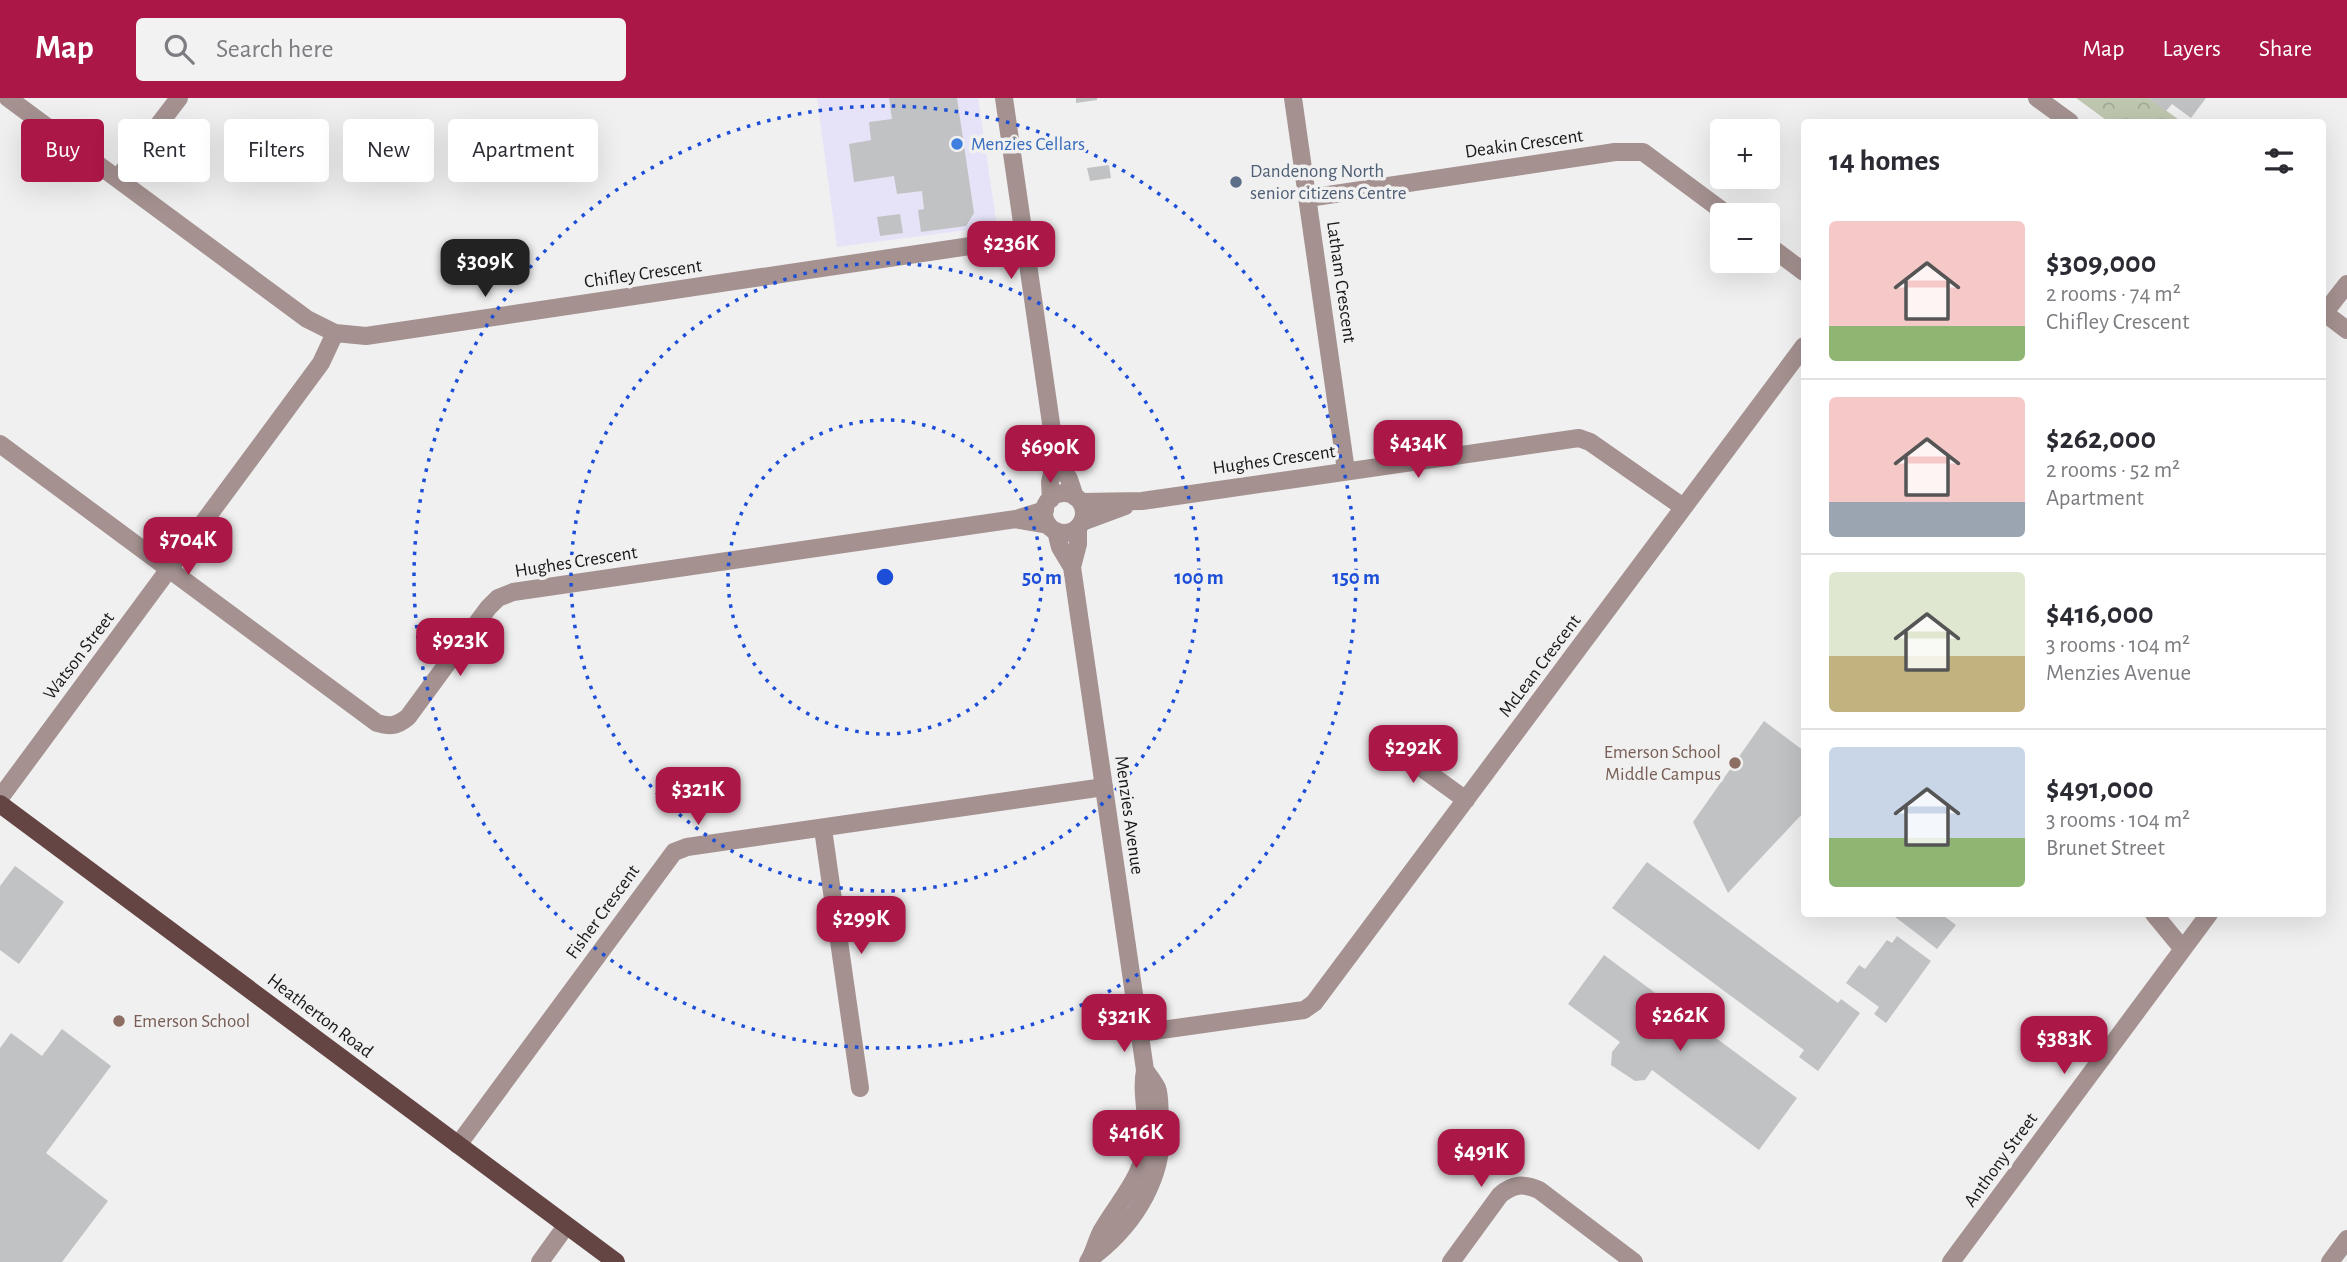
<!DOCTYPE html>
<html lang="en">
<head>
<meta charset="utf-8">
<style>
	:root { --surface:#fff; --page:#f2f2f3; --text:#2b2b33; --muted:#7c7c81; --line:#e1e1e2; --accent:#ab1746 }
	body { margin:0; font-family:"Alegreya Sans",sans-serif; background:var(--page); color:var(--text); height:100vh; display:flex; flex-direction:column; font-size:26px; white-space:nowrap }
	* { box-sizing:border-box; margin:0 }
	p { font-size:23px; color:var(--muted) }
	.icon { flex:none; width:38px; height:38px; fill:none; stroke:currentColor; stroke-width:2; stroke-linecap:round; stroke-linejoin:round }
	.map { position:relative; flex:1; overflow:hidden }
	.drawer { position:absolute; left:1801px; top:21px; width:525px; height:798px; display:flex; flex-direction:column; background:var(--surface); border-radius:7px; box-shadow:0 7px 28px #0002 }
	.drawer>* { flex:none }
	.hud { position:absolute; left:21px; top:21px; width:665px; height:63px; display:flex; gap:14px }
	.fabs { position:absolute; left:1710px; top:21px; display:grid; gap:14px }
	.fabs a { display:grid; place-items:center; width:70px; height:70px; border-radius:7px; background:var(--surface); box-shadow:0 7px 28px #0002; font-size:35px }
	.price { position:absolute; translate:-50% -60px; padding:0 16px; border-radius:14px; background:var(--accent); color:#fff; font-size:23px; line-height:46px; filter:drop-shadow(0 2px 4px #0008) }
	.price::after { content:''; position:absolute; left:50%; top:42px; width:21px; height:16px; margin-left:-10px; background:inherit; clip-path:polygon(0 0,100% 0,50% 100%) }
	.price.current { background:#222; color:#fff }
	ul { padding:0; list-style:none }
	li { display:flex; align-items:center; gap:21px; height:175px; padding:0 28px }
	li+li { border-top:2px solid var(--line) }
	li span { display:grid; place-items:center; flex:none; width:196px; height:140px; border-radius:7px; color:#555 }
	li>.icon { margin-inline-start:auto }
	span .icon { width:84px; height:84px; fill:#fffc; stroke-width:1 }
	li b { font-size:30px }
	h2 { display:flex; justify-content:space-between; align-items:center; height:84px; padding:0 28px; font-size:30px }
	.pill { padding:0 24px; border-radius:7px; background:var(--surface); box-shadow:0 7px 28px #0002; font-size:24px; line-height:63px }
	.pill.current { background:var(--accent); color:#fff }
	header { display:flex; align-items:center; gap:42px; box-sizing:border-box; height:98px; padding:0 35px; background:var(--accent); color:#fff }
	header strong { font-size:33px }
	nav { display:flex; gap:38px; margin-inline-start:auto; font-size:24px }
	.search { width:490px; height:63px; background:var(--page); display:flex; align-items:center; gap:18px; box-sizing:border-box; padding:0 24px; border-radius:7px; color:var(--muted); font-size:26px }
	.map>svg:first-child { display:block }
	.commercial { fill:#e6e3f9 }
	.park { fill:url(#park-crowns) }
	.building { fill:#c1c2c3 }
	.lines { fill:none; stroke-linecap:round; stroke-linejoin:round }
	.minor { stroke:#a49190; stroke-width:18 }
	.tertiary { stroke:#a49190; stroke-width:18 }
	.primary { stroke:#644544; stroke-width:18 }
	.ring { fill:none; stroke:#1d4ed8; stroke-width:3.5; stroke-dasharray:3.5 7 }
	.shop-dot { fill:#3f7fe0; stroke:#f0f0f1; stroke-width:2.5 }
	.service-dot { fill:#5c6f8a; stroke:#f0f0f1; stroke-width:2.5 }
	.education-dot { fill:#8d6e63; stroke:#f0f0f1; stroke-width:2.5 }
	.labels { text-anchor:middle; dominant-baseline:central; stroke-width:7; stroke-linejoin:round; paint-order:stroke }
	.shop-label { font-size:19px; fill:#366cbe; stroke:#f0f0f1; text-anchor:start }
	.street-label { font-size:19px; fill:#181819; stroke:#f0f0f1 }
	.service-label { font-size:19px; fill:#4e5e75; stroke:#f0f0f1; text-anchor:start }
	.education-label { font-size:19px; fill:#785e54; stroke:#f0f0f1; text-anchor:end }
	.centre { fill:#1d4ed8; stroke:#f0f0f1; stroke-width:3.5 }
	.ring-label { font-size:21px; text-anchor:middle; font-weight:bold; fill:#1d4ed8; stroke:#f0f0f1; stroke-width:7; stroke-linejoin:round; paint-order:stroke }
</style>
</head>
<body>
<header>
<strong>Map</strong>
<div class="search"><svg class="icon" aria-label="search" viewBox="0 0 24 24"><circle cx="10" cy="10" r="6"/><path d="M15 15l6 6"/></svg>Search here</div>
<nav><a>Map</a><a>Layers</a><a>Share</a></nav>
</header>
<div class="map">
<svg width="2347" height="1164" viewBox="0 0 2347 1164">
	<defs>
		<pattern id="park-crowns" width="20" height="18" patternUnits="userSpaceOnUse" patternTransform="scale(1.75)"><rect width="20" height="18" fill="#bfc7b0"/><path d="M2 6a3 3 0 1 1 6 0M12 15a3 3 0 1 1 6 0" fill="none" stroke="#a3aa97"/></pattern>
	</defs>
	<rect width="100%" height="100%" fill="#f0f0f1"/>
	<path class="commercial" d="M817,0H978L997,128L837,149Z"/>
	<path class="park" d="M2076,0H2149L2182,24H2109Z"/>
	<path class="building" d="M889,0H957L974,115L966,128L921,134L918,112L924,111L922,93L897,96L894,78L854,84L849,46L871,42L869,24L892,21Z
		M1076,0H1097V2L1076,5Z
		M2149,0H2206L2191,20L2172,6L2166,13Z
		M1109,67L1111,80L1090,83L1087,70Z
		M900,116L903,135L880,138L877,119Z
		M1764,623L1804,653V714L1728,795L1693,724Z
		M1647,764L1838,905L1841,901L1860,915L1818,973L1799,959L1804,952L1612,810Z
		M15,768L64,804L19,866L0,852V788Z
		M1895,816H1941L1956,827L1937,851L1894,818Z
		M1897,838L1931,863L1886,925L1874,916L1879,909L1846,885L1859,867L1865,871L1887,842L1892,845Z
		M1604,857L1797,1000L1759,1052L1652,972L1645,982L1635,983L1611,967L1612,954L1620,944L1568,906Z
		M62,931L111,968L46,1055L108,1103L62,1164H0V950L11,935L42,958Z"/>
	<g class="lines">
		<path class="minor" d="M8,0L307,221L335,235L366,238L1024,140
			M1293,0L1346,373
			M2037,0L2070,24
			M118,80L179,0
			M1308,100L1615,54H1643L1728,117
			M1768,147L1804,174
			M2322,213L2347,232
			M2322,218L2347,186
			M0,346L377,625C390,629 397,628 408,619L488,510L498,500L513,494L1016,421L1045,412
			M1081,404L1142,403L1579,340L1590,344L1683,409
			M1019,422L1048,427
			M1082,424L1125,408
			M1383,642L1466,702
			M0,700L321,265L335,235
			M823,731L860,990
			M2154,816L2182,850
			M1140,935L1304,912L1314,905L1804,248
			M458,1047L674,754L687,749L1104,689
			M540,1164L566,1128
			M1451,1164L1500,1097C1513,1086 1523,1085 1539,1092L1634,1164
			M1951,1164L2209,816
			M2330,1164L2347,1141"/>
		<path class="tertiary" d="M1004,0L1056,360L1069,381L1075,399
			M1044 415a20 20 0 1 1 40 0a20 20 0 1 1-40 0Z
			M1051,401L1050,384L1056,360
			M1078,429V446L1072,469L1145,972C1141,994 1147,1014 1147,1037C1146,1077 1119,1102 1101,1134C1096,1144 1094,1155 1088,1164
			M1056,433L1060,449L1072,469
			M1091,1160C1136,1126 1168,1075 1160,1017C1159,1009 1160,998 1157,990C1154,984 1149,978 1145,972"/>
		<path class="primary" d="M0,706L616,1164"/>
	</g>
	<g class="ring">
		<circle cx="885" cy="479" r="157"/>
		<circle cx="885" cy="479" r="314"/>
		<circle cx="885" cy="479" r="471"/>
	</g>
	<circle class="shop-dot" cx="957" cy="46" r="7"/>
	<circle class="service-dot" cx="1236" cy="84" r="7"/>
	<g class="education-dot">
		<circle cx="1735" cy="665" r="7"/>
		<circle cx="119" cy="923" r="7"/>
	</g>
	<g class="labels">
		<g class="shop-label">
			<text x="971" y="46">Menzies Cellars</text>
		</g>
		<g class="street-label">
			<text transform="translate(1524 46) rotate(-8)">Deakin Crescent</text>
			<text transform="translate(643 176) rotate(-8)">Chifley Crescent</text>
			<text transform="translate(1341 184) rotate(82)">Latham Crescent</text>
			<text transform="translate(1274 362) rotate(-8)">Hughes Crescent</text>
			<text transform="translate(576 464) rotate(-9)">Hughes Crescent</text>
			<text transform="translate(79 558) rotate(-53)">Watson Street</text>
			<text transform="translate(1540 568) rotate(-53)">McLean Crescent</text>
			<text transform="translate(1129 717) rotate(82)">Menzies Avenue</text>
			<text transform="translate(603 814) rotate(-54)">Fisher Crescent</text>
			<text transform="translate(320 918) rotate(37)">Heatherton Road</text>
			<text transform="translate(2001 1062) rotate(-54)">Anthony Street</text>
		</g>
		<g class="service-label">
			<text x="1250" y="73">Dandenong North<tspan x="1250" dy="22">senior citizens Centre</tspan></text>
		</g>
		<g class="education-label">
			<text x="1721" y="654">Emerson School<tspan x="1721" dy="22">Middle Campus</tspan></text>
			<text x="133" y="923" text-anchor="start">Emerson School</text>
		</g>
	</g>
	<circle cx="885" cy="479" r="10" class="centre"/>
	<g class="ring-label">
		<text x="1042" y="486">50 m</text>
		<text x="1199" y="486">100 m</text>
		<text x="1356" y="486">150 m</text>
	</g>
</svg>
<div class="fabs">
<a>+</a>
<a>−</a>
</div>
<b class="price" style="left:1011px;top:183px">$236K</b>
<b class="price current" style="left:485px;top:201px">$309K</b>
<b class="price" style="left:1418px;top:382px">$434K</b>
<b class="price" style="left:1050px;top:387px">$690K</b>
<b class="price" style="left:188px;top:479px">$704K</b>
<b class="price" style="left:460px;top:580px">$923K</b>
<b class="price" style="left:1413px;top:687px">$292K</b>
<b class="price" style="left:698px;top:729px">$321K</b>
<b class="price" style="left:861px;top:858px">$299K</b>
<b class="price" style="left:1680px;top:955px">$262K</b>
<b class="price" style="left:1124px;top:956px">$321K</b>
<b class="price" style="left:2064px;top:978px">$383K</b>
<b class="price" style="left:1136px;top:1072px">$416K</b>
<b class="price" style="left:1481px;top:1091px">$491K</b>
<div class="hud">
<a class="pill current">Buy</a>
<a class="pill">Rent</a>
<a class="pill">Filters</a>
<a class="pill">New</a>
<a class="pill">Apartment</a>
</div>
<section class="drawer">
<h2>14 homes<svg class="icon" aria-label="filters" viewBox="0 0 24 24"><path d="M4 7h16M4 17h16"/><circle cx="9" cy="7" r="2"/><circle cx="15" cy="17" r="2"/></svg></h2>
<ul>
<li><span style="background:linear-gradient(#f6c9c9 75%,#8fb573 0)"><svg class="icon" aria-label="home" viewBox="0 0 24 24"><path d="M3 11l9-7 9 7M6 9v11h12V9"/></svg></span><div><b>$309,000</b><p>2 rooms · 74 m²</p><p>Chifley Crescent</p></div></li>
<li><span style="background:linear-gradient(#f6c9c9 75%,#9aa5b1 0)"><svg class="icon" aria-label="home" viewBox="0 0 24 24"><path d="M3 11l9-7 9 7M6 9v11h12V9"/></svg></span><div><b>$262,000</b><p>2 rooms · 52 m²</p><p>Apartment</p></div></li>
<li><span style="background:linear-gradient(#dfe7d0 60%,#c2b280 0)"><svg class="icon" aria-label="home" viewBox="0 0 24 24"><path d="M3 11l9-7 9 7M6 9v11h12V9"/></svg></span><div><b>$416,000</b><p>3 rooms · 104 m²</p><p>Menzies Avenue</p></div></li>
<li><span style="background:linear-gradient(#c9d6e8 65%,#8fb573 0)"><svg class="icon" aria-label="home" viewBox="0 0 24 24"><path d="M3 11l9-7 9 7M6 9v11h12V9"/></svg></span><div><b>$491,000</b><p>3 rooms · 104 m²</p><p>Brunet Street</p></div></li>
</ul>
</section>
</div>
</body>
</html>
